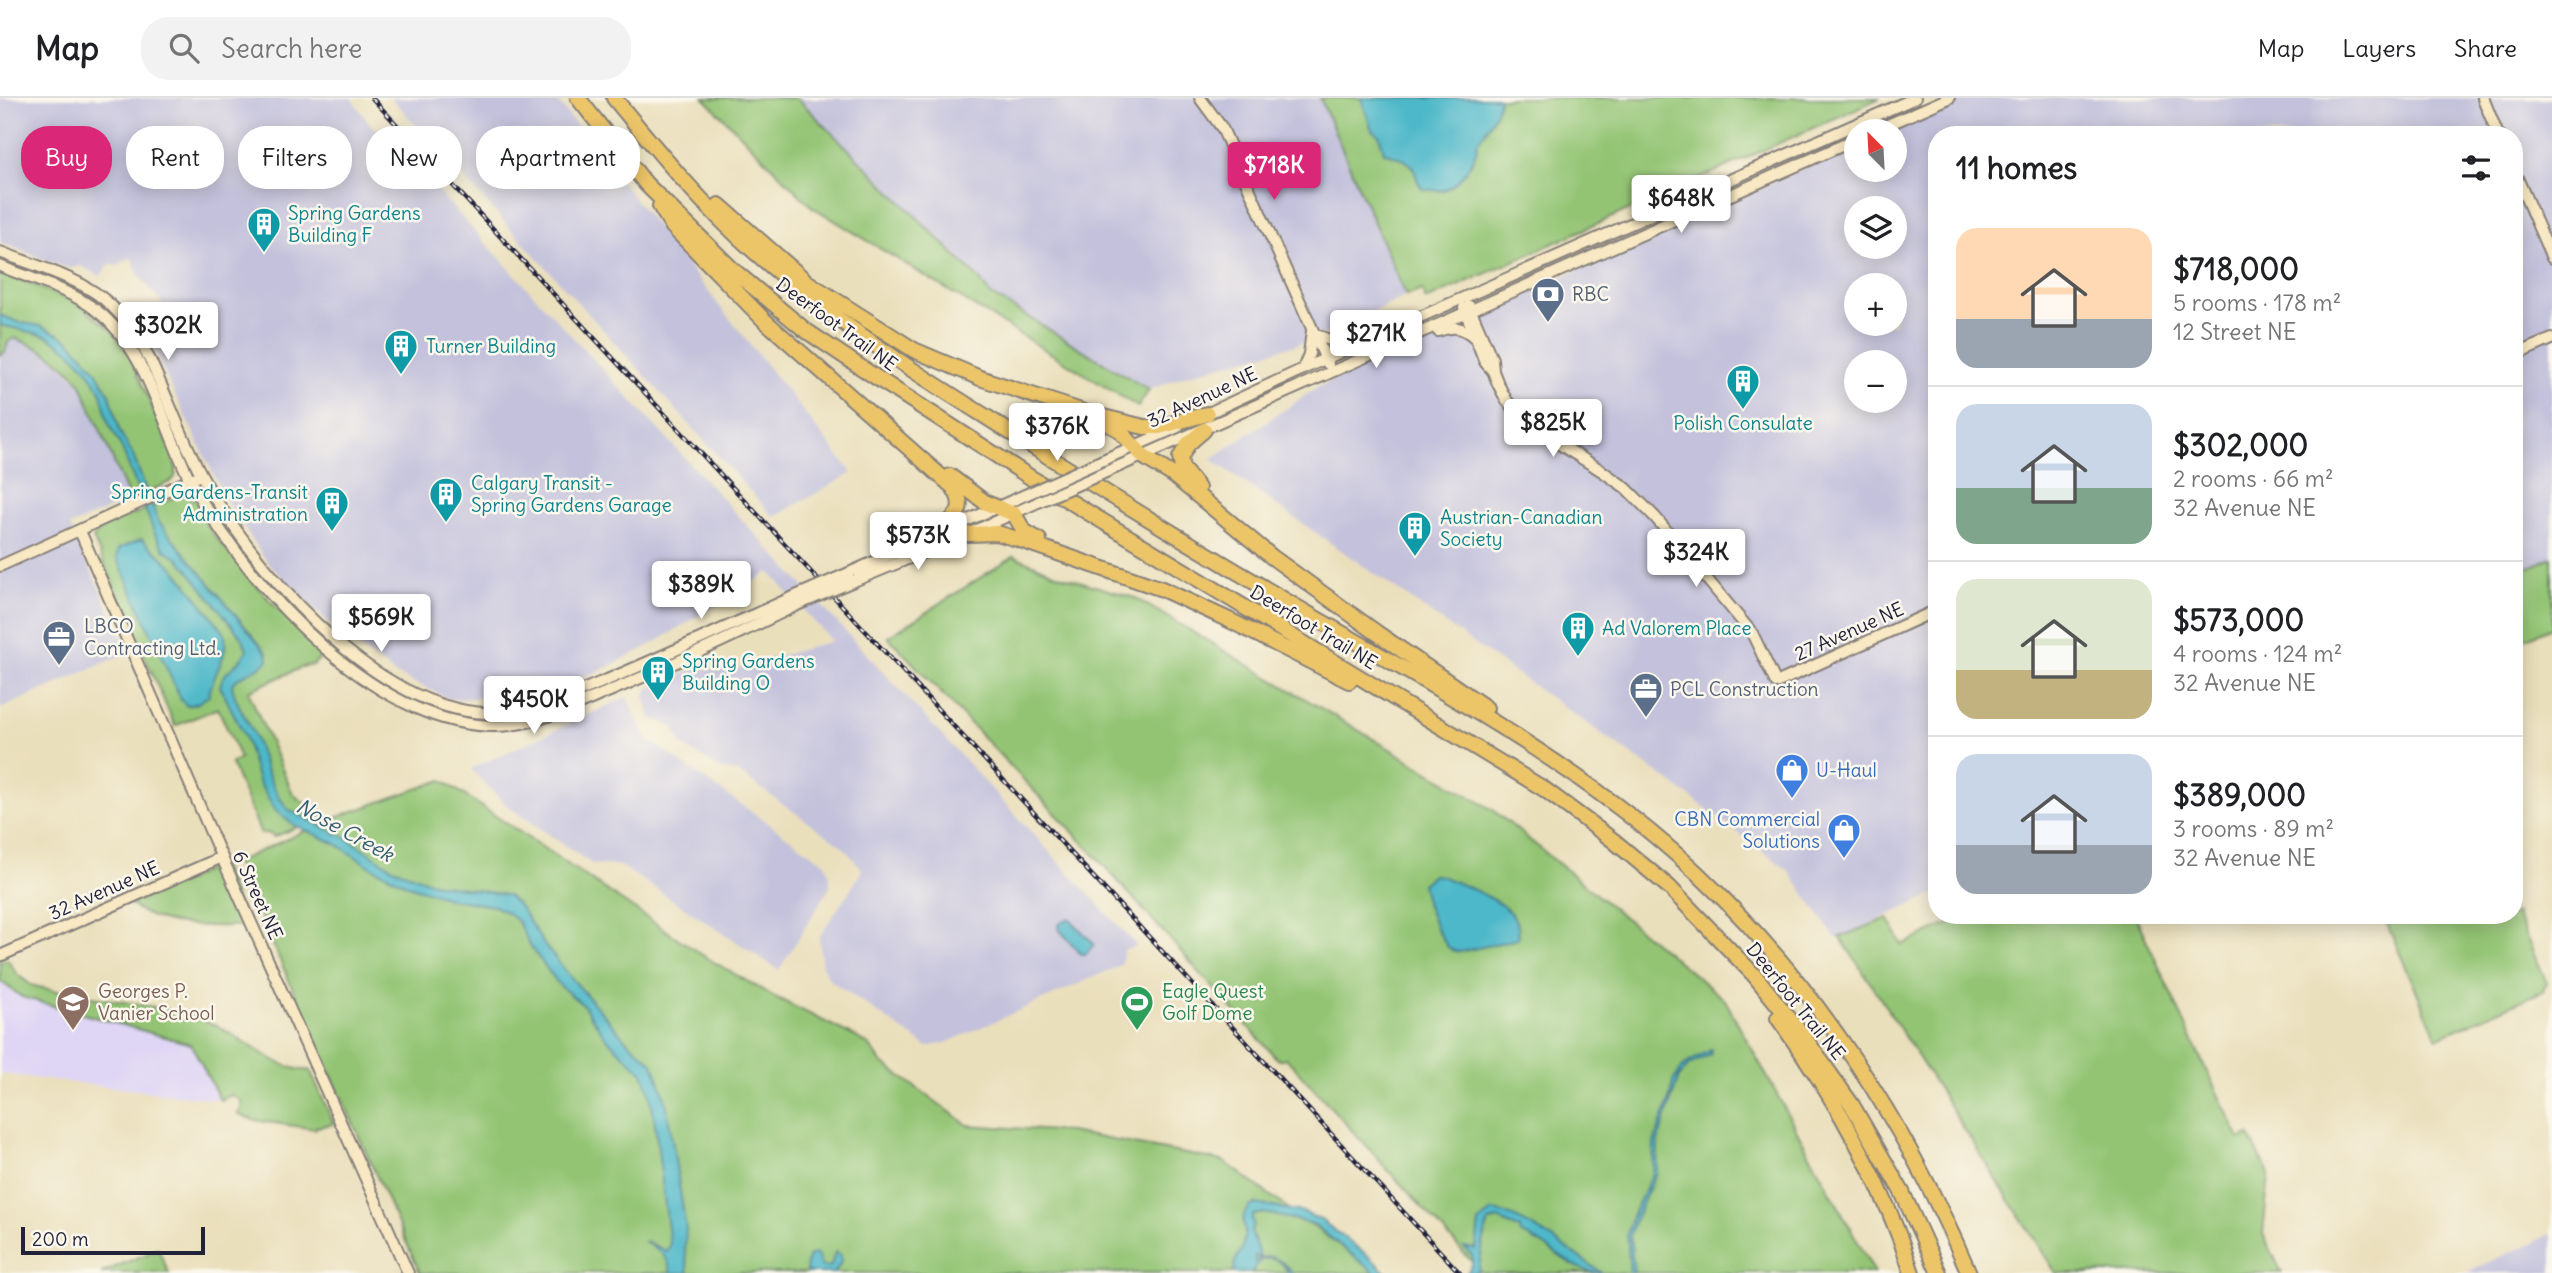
<!DOCTYPE html>
<html lang="en">
<head>
<meta charset="utf-8">
<style>
	:root { --surface:#fff; --page:#f2f2f2; --text:#202124; --muted:#757577; --line:#e0e0e0; --accent:#db2777 }
	body { margin:0; font-family:Delius,sans-serif; background:var(--page); color:var(--text); height:100vh; display:flex; flex-direction:column; font-size:26px; white-space:nowrap }
	* { box-sizing:border-box; margin:0 }
	p { font-size:23px; color:var(--muted) }
	.icon { flex:none; width:38px; height:38px; fill:none; stroke:currentColor; stroke-width:2; stroke-linecap:round; stroke-linejoin:round }
	.map { position:relative; flex:1; overflow:hidden }
	.drawer { position:absolute; left:1928px; top:28px; width:595px; height:798px; display:flex; flex-direction:column; background:var(--surface); border-radius:28px; box-shadow:0 4px 18px #0003 }
	.drawer>* { flex:none }
	.hud { position:absolute; left:21px; top:28px; width:665px; height:63px; display:flex; gap:14px }
	.needle { width:46px; rotate:336deg }
	.buttons { position:absolute; left:1844px; top:21px; display:grid; gap:14px }
	.buttons a { display:grid; place-items:center; width:63px; height:63px; border-radius:50%; background:var(--surface); box-shadow:0 4px 18px #0003; font-size:35px }
	.scale { position:absolute; left:21px; bottom:18px; width:184px; box-sizing:border-box; padding-left:7px; border:4px solid #22223b; border-top:0; font-size:19px; line-height:24px; white-space:nowrap; color:#22223b; -webkit-text-stroke:5px #fbf7ec; paint-order:stroke }
	.price { position:absolute; translate:-50% -60px; padding:0 16px; border-radius:7px; background:#fff; color:#222; font-size:23px; line-height:46px; filter:drop-shadow(0 2px 4px #0008) }
	.price::after { content:''; position:absolute; left:50%; top:42px; width:21px; height:16px; margin-left:-10px; background:inherit; clip-path:polygon(0 0,100% 0,50% 100%) }
	.price.on { background:var(--accent); color:#fff }
	ul { padding:0; list-style:none }
	li { display:flex; align-items:center; gap:21px; height:175px; padding:0 28px }
	li+li { border-top:2px solid var(--line) }
	li span { display:grid; place-items:center; flex:none; width:196px; height:140px; border-radius:21px; color:#555 }
	li>.icon { margin-inline-start:auto }
	span .icon { width:84px; height:84px; fill:#fffc; stroke-width:1 }
	li b { font-size:30px }
	h2 { display:flex; justify-content:space-between; align-items:center; height:84px; padding:0 28px; font-size:30px }
	.tag { padding:0 24px; border-radius:28px; background:var(--surface); box-shadow:0 4px 18px #0003; font-size:24px; line-height:63px }
	.tag.on { background:var(--accent); color:#fff }
	header { display:flex; align-items:center; gap:42px; box-sizing:border-box; height:98px; padding:0 35px; background:var(--surface); border-bottom:2px solid var(--line) }
	header strong { font-size:33px }
	nav { display:flex; gap:38px; margin-inline-start:auto; font-size:24px }
	.search { width:490px; height:63px; background:var(--page); display:flex; align-items:center; gap:18px; box-sizing:border-box; padding:0 24px; border-radius:28px; color:var(--muted); font-size:26px }
	.map>svg:first-child { display:block }
	.built { fill:#dfd5f5 }
	.industrial { fill:#c3c1db; fill-rule:evenodd }
	.green { fill:#93c473; stroke:#5a7357; stroke-width:2 }
	.water { fill:#4db8c9; stroke:#386d82; stroke-width:2 }
	.lines { fill:none; stroke-linecap:round; stroke-linejoin:round }
	.secondary-casing { stroke:#86807b; stroke-width:14 }
	.highway-casing { stroke:#86807b; stroke-width:18 }
	.secondary { stroke:#f8e8c3; stroke-width:10 }
	.highway { stroke:#edc569; stroke-width:14 }
	.rail-casing { stroke:#22223b; stroke-width:4.5 }
	.rail { stroke:#fbf7ec; stroke-width:2; stroke-dasharray:5; stroke-linecap:butt }
	.secondary-bridge-casing { stroke:#86807b; stroke-width:14; stroke-linecap:butt }
	.secondary-bridge { stroke:#f8e8c3; stroke-width:10 }
	.labels { text-anchor:middle; dominant-baseline:central; stroke-width:5; stroke-linejoin:round; paint-order:stroke }
	.culture-label { font-size:19px; fill:#0d838f; stroke:#fbf7ec; text-anchor:start }
	.service-label { font-size:19px; fill:#4e5e75; stroke:#fbf7ec; text-anchor:start }
	.street-label { font-size:19px; fill:#22223b; stroke:#fbf7ec }
	.shop-label { font-size:19px; fill:#366cbe; stroke:#fbf7ec; text-anchor:start }
	.education-label { font-size:19px; fill:#785e54; stroke:#fbf7ec; text-anchor:start }
	.leisure-label { font-size:19px; fill:#27864d; stroke:#fbf7ec; text-anchor:start }
	.water-label { font-size:21px; font-style:italic; fill:#335e74; stroke:#fbf7ec }
</style>
</head>
<body>
<header>
<strong>Map</strong>
<div class="search"><svg class="icon" aria-label="search" viewBox="0 0 24 24"><circle cx="10" cy="10" r="6"/><path d="M15 15l6 6"/></svg>Search here</div>
<nav><a>Map</a><a>Layers</a><a>Share</a></nav>
</header>
<div class="map">
<svg width="2552" height="1175" viewBox="0 0 2552 1175">
	<rect width="100%" height="100%" fill="#fbf7ec"/>
	<filter id="ink" filterUnits="userSpaceOnUse"><feTurbulence type="fractalNoise" baseFrequency=".0143" numOctaves="2"/><feDisplacementMap in="SourceGraphic" scale="14" xChannelSelector="R" yChannelSelector="G"/><feConvolveMatrix kernelMatrix="1 2 1 2 8 2 1 2 1" color-interpolation-filters="sRGB"/></filter>
	<filter id="wash" filterUnits="userSpaceOnUse"><feTurbulence type="fractalNoise" baseFrequency=".00686" numOctaves="4" result="noise"/><feDisplacementMap in="SourceGraphic" scale="28" xChannelSelector="R" yChannelSelector="G"/><feGaussianBlur stdDeviation="1.57" result="paint"/><feColorMatrix in="noise" values="0 0 0 0 0 0 0 0 0 0 0 0 0 0 0 0 0 1.4 0 .05"/><feComposite in="paint" operator="in"/></filter>
	<g filter="url(#wash)">
		<rect width="100%" height="100%" fill="#eadfbb"/>
		<path class="built" d="M0,883L13,894L102,922L191,946L220,1002L0,976Z"/>
		<path class="industrial" d="M0,0H351L374,31L379,30L1137,848L1124,852L1121,867L946,945L927,949L830,882L822,869L819,839L860,777L862,771L842,748L738,674L721,672L682,647L673,629L651,620L645,598L649,590L694,571H734L832,543L769,474L653,546L599,573L536,598L450,601L395,576L334,530L268,465L228,406L142,229L170,215L138,176L131,159L117,168L110,166L100,178L81,168L72,170L61,168L0,144Z
			M391,0H555L852,375L774,419Z
			M797,0H1320L1406,198L1340,230L1302,245L1187,277L1149,292L990,196L979,181Z
			M1959,0H2552V460L2515,476V37H1937V795L1836,841L1788,772L1669,683L1211,361L1318,289L1857,46V72H1895V33H1886ZM1857,110H1895V149H1857ZM1857,187H1895V226H1857ZM1857,264H1895V303H1857Z
			M15,240L53,259L80,285L129,402L70,428L129,554L0,611V257L5,254L8,244Z
			M627,599L647,641L825,765L830,777V789L779,872L621,768L592,766L506,707L471,671Z
			M2552,1136V1175H2464Z"/>
		<path class="green" d="M704,0H797L979,181L990,196L1149,292L1138,309L811,108Z
			M1320,0H1880L1677,91L1674,85L1643,99L1644,105L1426,202L1422,192L1406,198Z
			M0,173L79,206L112,232L130,258L171,352L176,370L175,379L170,384L130,402L80,284C62,261 42,251 15,240L8,244L5,254L0,257Z
			M182,396C203,402 198,411 206,426C213,438 223,447 232,457L271,504L324,556L313,567L305,568L248,593L293,696L303,704L325,717L274,739L268,735L261,736L231,665L240,660L218,610L175,628L93,440L103,429Z
			M1014,458L1059,477L1135,500L1493,712L1674,860L1725,902L1875,1175H1482L1286,960L1278,962L1091,753L888,539Z
			M2552,459V529L2515,545V476Z
			M442,682L707,860L773,898L856,939L870,948L881,964L968,1027L1070,1034L1223,1063L1377,1175H420L236,764L331,721Z
			M217,768H222L247,828C207,828 163,832 130,806Z
			M2515,814L2547,885L2543,893L2437,940L2383,817H2515Z
			M1968,817H2135L2207,974L2240,1041L2249,1037L2269,1076L2263,1136L2282,1175H2056C1984,1063 1914,950 1840,839L1888,820L1902,847Z
			M7,861L18,877L31,887C90,903 159,903 215,927C241,939 284,976 310,972L334,1026L316,1029L315,1031L253,1022L238,1016L242,1008L240,1002L232,997L220,1002L191,946L22,899L0,883V864Z
			M158,1151L169,1175H101Z"/>
		<path class="water" d="M1361,0H1499C1498,16 1486,32 1477,45C1478,60 1460,85 1446,91C1440,94 1430,92 1423,91C1418,85 1417,82 1415,74C1410,61 1396,59 1384,54L1379,37L1372,32Z
			M0,217L18,224L41,228L58,236L70,243L95,271L110,297L120,334L132,355L158,423L267,555L268,562C258,575 241,574 232,586C234,604 247,620 254,637C264,663 270,691 289,712L348,741L393,770L433,785L500,796L508,798L521,810L545,848L568,876L626,942L653,965L666,1003L686,1131L685,1151L688,1175H671C667,1154 660,1155 644,1143L667,1153L670,1147L655,1027L650,995L643,975L606,940L583,907L560,888L532,851L518,824L508,815L494,808L451,801L408,787L371,769L336,746L292,726L276,713L258,683L245,639L220,588C223,571 242,567 247,551L242,540L180,462L164,451L155,436L121,348L109,326L100,292L86,270L68,252L47,238L0,227Z
			M142,441L174,470L224,534C231,556 212,576 209,597L198,605L187,608L181,602L117,460L118,451Z
			M1433,777L1442,778C1466,790 1526,806 1518,841L1460,854L1452,852L1447,848L1437,831L1427,808L1422,786Z
			M1069,820L1094,846L1086,856H1081L1058,830V827Z
			M1711,952L1710,957L1689,967L1679,979L1658,1043L1657,1074L1634,1123L1630,1137L1634,1175H1630L1627,1136L1632,1118L1653,1075L1654,1045L1671,996L1673,983L1684,967Z
			M1256,1106L1303,1114L1321,1122L1371,1160L1386,1175H1375L1313,1126L1265,1115L1253,1117L1252,1120L1254,1127L1251,1133L1260,1159L1255,1158V1164C1270,1153 1281,1162 1293,1175H1288C1283,1163 1274,1158 1261,1162C1251,1175 1255,1175 1234,1175L1235,1163L1242,1151L1245,1134L1243,1125L1244,1116L1249,1109Z
			M1492,1113C1525,1117 1573,1156 1602,1175C1571,1175 1550,1145 1521,1136L1520,1131L1498,1121L1489,1124C1482,1139 1482,1159 1478,1175H1467L1472,1167V1158L1464,1149L1476,1151L1479,1124Z
			M835,1154L840,1156L842,1162L835,1175H808L806,1172L808,1159L814,1156L817,1157L822,1169L831,1168Z"/>
	</g>
	<g filter="url(#ink)">
		<g class="lines">
			<defs>
				<path id="secondary" d="M1200,0L1222,30L1328,266
					M2483,0L2498,37
					M1874,33L1949,0
					M2515,75L2552,160
					M0,154C28,165 60,174 86,189C115,205 136,234 150,262C170,305 186,352 210,392C266,485 387,624 506,615C542,612 574,595 607,582C668,556 729,528 791,500
					M0,168C31,181 69,191 96,212C148,251 163,330 192,386C247,486 383,641 510,627C543,623 574,608 605,595C670,568 734,538 797,507
					M1469,208L1492,261L1493,273L1498,286L1507,303L1528,326L1602,373L1626,390L1655,419L1752,535L1776,585L1937,512
					M1464,210L1485,264L1493,273
					M1438,233C1453,228 1462,228 1474,239
					M1316,237L1336,244L1357,243
					M2515,257L2552,241
					M1303,271L1309,256L1312,233
					M1202,318L1316,265L1915,0
					M1103,362L1178,329
					M1115,370L1857,41
					M80,433L219,753L408,1175
					M0,468L196,379
					M849,475L1025,397
					M856,482L968,436L1038,404
					M0,858L222,759"/>
				<path id="highway" d="M578,0L646,86L733,172L805,232L874,278L1033,381L1544,691L1614,743L1669,789L1755,878L1804,939L1852,1007L1902,1094L1939,1175
					M614,0C659,55 703,108 756,155C827,218 908,270 988,320C1096,390 1206,456 1317,521C1446,595 1589,673 1698,776C1816,887 1906,1026 1969,1175
					M719,107L807,184L914,252L980,280L1087,315L1144,329H1159L1207,316
					M660,108L673,129L764,222L953,389C969,412 954,420 937,435
					M1087,315L1118,331L1144,359L1173,377L1272,459L1377,535L1486,610
					M950,378L986,405L1014,416L1024,433L1039,442
					M1198,390L1182,370L1180,360L1188,346L1204,332
					M968,436L997,435L1017,441L1162,491L1229,522L1349,583
					M1778,920C1834,998 1883,1083 1912,1175"/>
			</defs>
			<use href="#secondary" class="secondary-casing"/>
			<use href="#highway" class="highway-casing"/>
			<use href="#secondary" class="secondary"/>
			<use href="#highway" class="highway"/>
			<defs>
				<path id="rail" d="M372,0L1460,1175"/>
			</defs>
			<use href="#rail" class="rail-casing"/>
			<use href="#rail" class="rail"/>
			<defs>
				<path id="secondary-bridge" d="M1025,397L1103,362
					M1038,404L1115,370
					M791,500L849,475
					M797,507L856,482"/>
			</defs>
			<use href="#secondary-bridge" class="secondary-bridge-casing"/>
			<use href="#secondary-bridge" class="secondary-bridge"/>
		</g>
	</g>
	<defs>
		<symbol id="building-pin" viewBox="-11 -11 22 30"><path d="M0 17L-7.5 6A9.5 9.5 0 1 1 7.5 6Z" fill="#0f9aa8" stroke="#fbf7ec"/><path d="M-4-6H4V6H1V3H-1V6H-4ZM-2.5-4.3h1.7v1.8h-1.7ZM.8-4.3h1.7v1.8H.8ZM-2.5-1h1.7V.8h-1.7ZM.8-1h1.7V.8H.8Z" fill="#fff"/></symbol>
		<symbol id="bank-pin" viewBox="-11 -11 22 30"><path d="M0 17L-7.5 6A9.5 9.5 0 1 1 7.5 6Z" fill="#5c6f8a" stroke="#fbf7ec"/><path d="M-6-4H6V4H-6ZM0-2.3a2.3 2.3 0 1 0 0 4.6a2.3 2.3 0 1 0 0-4.6Z" fill="#fff"/></symbol>
		<symbol id="office-pin" viewBox="-11 -11 22 30"><path d="M0 17L-7.5 6A9.5 9.5 0 1 1 7.5 6Z" fill="#5c6f8a" stroke="#fbf7ec"/><path d="M-6-3h4V-5.5h4V-3h4V5H-6ZM-1-4.5V-3h2v-1.5ZM-6 0V1H6V0Z" fill="#fff"/></symbol>
		<symbol id="shop-pin" viewBox="-11 -11 22 30"><path d="M0 17L-7.5 6A9.5 9.5 0 1 1 7.5 6Z" fill="#3f7fe0" stroke="#fbf7ec"/><path d="M-5-2.5h2.3a2.7 3.5 0 0 1 5.4 0H5L5.5 6h-11ZM-1.5-2.5h3a1.5 2.3 0 0 0-3 0Z" fill="#fff"/></symbol>
		<symbol id="school-pin" viewBox="-11 -11 22 30"><path d="M0 17L-7.5 6A9.5 9.5 0 1 1 7.5 6Z" fill="#8d6e63" stroke="#fbf7ec"/><path d="M0-5L7-2L0 1L-7-2ZM-4 1L0 2.5L4 1V4Q0 6-4 4Z" fill="#fff"/></symbol>
		<symbol id="stadium-pin" viewBox="-11 -11 22 30"><path d="M0 17L-7.5 6A9.5 9.5 0 1 1 7.5 6Z" fill="#2e9e5b" stroke="#fbf7ec"/><path d="M0-5a6.5 5 0 1 0 0 10a6.5 5 0 1 0 0-10ZM-3.5-1.8h7v3.6h-7Z" fill="#fff"/></symbol>
	</defs>
	<g fill-rule="evenodd">
		<use href="#building-pin" x="245" y="107" width="38" height="52"/>
		<use href="#bank-pin" x="1529" y="177" width="38" height="52"/>
		<use href="#building-pin" x="382" y="229" width="38" height="52"/>
		<use href="#building-pin" x="1724" y="264" width="38" height="52"/>
		<use href="#building-pin" x="427" y="377" width="38" height="52"/>
		<use href="#building-pin" x="313" y="386" width="38" height="52"/>
		<use href="#building-pin" x="1396" y="411" width="38" height="52"/>
		<use href="#building-pin" x="1559" y="511" width="38" height="52"/>
		<use href="#office-pin" x="40" y="520" width="38" height="52"/>
		<use href="#building-pin" x="639" y="555" width="38" height="52"/>
		<use href="#office-pin" x="1627" y="572" width="38" height="52"/>
		<use href="#shop-pin" x="1773" y="653" width="38" height="52"/>
		<use href="#shop-pin" x="1825" y="713" width="38" height="52"/>
		<use href="#school-pin" x="54" y="885" width="38" height="52"/>
		<use href="#stadium-pin" x="1118" y="885" width="38" height="52"/>
	</g>
	<g class="labels">
		<g class="culture-label">
			<text x="288" y="115">Spring Gardens<tspan x="288" dy="22">Building F</tspan></text>
			<text x="426" y="248">Turner Building</text>
			<text x="1743" y="325" text-anchor="middle">Polish Consulate</text>
			<text x="471" y="385">Calgary Transit -<tspan x="471" dy="22">Spring Gardens Garage</tspan></text>
			<text x="308" y="394" text-anchor="end">Spring Gardens-Transit<tspan x="308" dy="22">Administration</tspan></text>
			<text x="1440" y="419">Austrian-Canadian<tspan x="1440" dy="22">Society</tspan></text>
			<text x="1602" y="530">Ad Valorem Place</text>
			<text x="682" y="563">Spring Gardens<tspan x="682" dy="22">Building O</tspan></text>
		</g>
		<g class="service-label">
			<text x="1572" y="196">RBC</text>
			<text x="84" y="528">LBCO<tspan x="84" dy="22">Contracting Ltd.</tspan></text>
			<text x="1670" y="591">PCL Construction</text>
		</g>
		<g class="street-label">
			<text transform="translate(837 226) rotate(36)">Deerfoot Trail NE</text>
			<text transform="translate(1202 299) rotate(-25)">32 Avenue NE</text>
			<text transform="translate(1314 529) rotate(31)">Deerfoot Trail NE</text>
			<text transform="translate(1849 533) rotate(-24)">27 Avenue NE</text>
			<text transform="translate(104 792) rotate(-24)">32 Avenue NE</text>
			<text transform="translate(258 797) rotate(66)">6 Street NE</text>
			<text transform="translate(1796 903) rotate(51)">Deerfoot Trail NE</text>
		</g>
		<g class="shop-label">
			<text x="1816" y="672">U-Haul</text>
			<text x="1820" y="721" text-anchor="end">CBN Commercial<tspan x="1820" dy="22">Solutions</tspan></text>
		</g>
		<g class="education-label">
			<text x="98" y="893">Georges P.<tspan x="98" dy="22">Vanier School</tspan></text>
		</g>
		<g class="leisure-label">
			<text x="1162" y="893">Eagle Quest<tspan x="1162" dy="22">Golf Dome</tspan></text>
		</g>
		<g class="water-label">
			<text transform="translate(345 732) rotate(29)">Nose Creek</text>
		</g>
	</g>
</svg>
<div class="buttons">
<a><svg class="needle" viewBox="-14 -14 28 28"><path d="M0-13l5 13h-10z" fill="#e53935"/><path d="M0 13l5-13h-10z" fill="#757577"/></svg></a>
<a><svg class="icon" aria-label="layers" viewBox="0 0 24 24"><path d="M12 4l9 5-9 5-9-5zM3 14l9 5 9-5"/></svg></a>
<a>+</a>
<a>−</a>
</div>
<div class="scale">200 m</div>
<b class="price on" style="left:1274px;top:104px">$718K</b>
<b class="price" style="left:1681px;top:137px">$648K</b>
<b class="price" style="left:168px;top:264px">$302K</b>
<b class="price" style="left:1376px;top:272px">$271K</b>
<b class="price" style="left:1553px;top:361px">$825K</b>
<b class="price" style="left:1057px;top:365px">$376K</b>
<b class="price" style="left:918px;top:474px">$573K</b>
<b class="price" style="left:1696px;top:491px">$324K</b>
<b class="price" style="left:701px;top:523px">$389K</b>
<b class="price" style="left:381px;top:556px">$569K</b>
<b class="price" style="left:534px;top:638px">$450K</b>
<div class="hud">
<a class="tag on">Buy</a>
<a class="tag">Rent</a>
<a class="tag">Filters</a>
<a class="tag">New</a>
<a class="tag">Apartment</a>
</div>
<section class="drawer">
<h2>11 homes<svg class="icon" aria-label="filters" viewBox="0 0 24 24"><path d="M4 7h16M4 17h16"/><circle cx="9" cy="7" r="2"/><circle cx="15" cy="17" r="2"/></svg></h2>
<ul>
<li><span style="background:linear-gradient(#ffd9b3 65%,#9aa5b1 0)"><svg class="icon" aria-label="home" viewBox="0 0 24 24"><path d="M3 11l9-7 9 7M6 9v11h12V9"/></svg></span><div><b>$718,000</b><p>5 rooms · 178 m²</p><p>12 Street NE</p></div></li>
<li><span style="background:linear-gradient(#c9d6e8 60%,#7fa58c 0)"><svg class="icon" aria-label="home" viewBox="0 0 24 24"><path d="M3 11l9-7 9 7M6 9v11h12V9"/></svg></span><div><b>$302,000</b><p>2 rooms · 66 m²</p><p>32 Avenue NE</p></div></li>
<li><span style="background:linear-gradient(#dfe7d0 65%,#c2b280 0)"><svg class="icon" aria-label="home" viewBox="0 0 24 24"><path d="M3 11l9-7 9 7M6 9v11h12V9"/></svg></span><div><b>$573,000</b><p>4 rooms · 124 m²</p><p>32 Avenue NE</p></div></li>
<li><span style="background:linear-gradient(#c9d6e8 65%,#9aa5b1 0)"><svg class="icon" aria-label="home" viewBox="0 0 24 24"><path d="M3 11l9-7 9 7M6 9v11h12V9"/></svg></span><div><b>$389,000</b><p>3 rooms · 89 m²</p><p>32 Avenue NE</p></div></li>
</ul>
</section>
</div>
</body>
</html>
